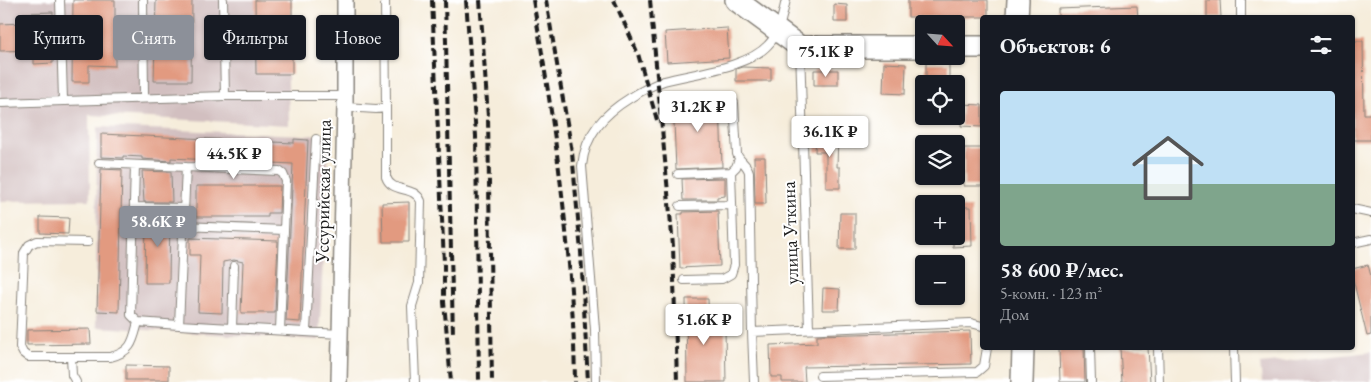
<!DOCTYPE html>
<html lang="ru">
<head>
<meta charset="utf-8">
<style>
	:root { --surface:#171b24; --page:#20242c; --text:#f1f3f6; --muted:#9ea1a6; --line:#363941; --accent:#8c9099 }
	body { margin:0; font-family:"EB Garamond",serif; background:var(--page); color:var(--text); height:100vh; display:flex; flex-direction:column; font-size:19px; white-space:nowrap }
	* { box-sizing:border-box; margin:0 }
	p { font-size:16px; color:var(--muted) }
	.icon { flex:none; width:28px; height:28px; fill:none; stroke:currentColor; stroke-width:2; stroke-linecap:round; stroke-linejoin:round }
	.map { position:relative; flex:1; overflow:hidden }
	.side { position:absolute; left:980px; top:15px; width:375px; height:335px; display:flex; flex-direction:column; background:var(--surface); border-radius:5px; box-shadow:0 1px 4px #0004 }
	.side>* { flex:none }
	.guide { position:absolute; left:15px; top:15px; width:475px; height:45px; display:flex; gap:10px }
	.needle { width:32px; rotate:116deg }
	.tools { position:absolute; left:915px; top:15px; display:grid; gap:10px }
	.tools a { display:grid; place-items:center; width:50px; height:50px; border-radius:5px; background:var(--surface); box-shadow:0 1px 4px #0004; font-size:25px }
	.price { position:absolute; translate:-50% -42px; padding:0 11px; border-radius:5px; background:#fff; color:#222; font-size:16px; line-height:32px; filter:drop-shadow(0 1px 2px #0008) }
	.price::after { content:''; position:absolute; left:50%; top:30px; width:15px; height:11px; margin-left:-8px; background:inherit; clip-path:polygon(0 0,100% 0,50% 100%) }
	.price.active { background:var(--accent); color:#fff }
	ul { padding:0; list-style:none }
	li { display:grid; align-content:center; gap:10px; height:265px; padding:0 20px }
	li+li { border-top:1px solid var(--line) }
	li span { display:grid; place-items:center; height:155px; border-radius:5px; color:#555 }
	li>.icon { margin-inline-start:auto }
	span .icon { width:90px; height:90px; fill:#fffc; stroke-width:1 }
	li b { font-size:21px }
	h2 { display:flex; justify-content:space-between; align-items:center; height:60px; padding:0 20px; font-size:21px }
	.chip { padding:0 18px; border-radius:5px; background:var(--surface); box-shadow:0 1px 4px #0004; font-size:18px; line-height:45px }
	.chip.active { background:var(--accent); color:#fff }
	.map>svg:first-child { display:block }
	.industrial { fill:#d2bfc0 }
	.building { fill:#e29a80 }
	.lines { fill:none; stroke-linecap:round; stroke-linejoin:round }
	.lane-casing { stroke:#89847c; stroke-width:10 }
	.street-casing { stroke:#89847c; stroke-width:18 }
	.secondary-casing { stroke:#89847c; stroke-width:24 }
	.lane { stroke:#fff; stroke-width:8 }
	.street { stroke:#fff; stroke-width:15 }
	.secondary { stroke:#fff; stroke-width:21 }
	.rail { stroke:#1c1c1c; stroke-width:4; stroke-dasharray:8 4; stroke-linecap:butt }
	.labels { text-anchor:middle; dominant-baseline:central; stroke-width:4; stroke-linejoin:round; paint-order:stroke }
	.street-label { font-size:19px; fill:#1c1c1c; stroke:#fff }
</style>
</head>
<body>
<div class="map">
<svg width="1371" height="382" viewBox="0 0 1371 382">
	<rect width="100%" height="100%" fill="#fff"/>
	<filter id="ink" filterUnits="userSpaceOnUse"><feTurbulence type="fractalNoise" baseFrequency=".02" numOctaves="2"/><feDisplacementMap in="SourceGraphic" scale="10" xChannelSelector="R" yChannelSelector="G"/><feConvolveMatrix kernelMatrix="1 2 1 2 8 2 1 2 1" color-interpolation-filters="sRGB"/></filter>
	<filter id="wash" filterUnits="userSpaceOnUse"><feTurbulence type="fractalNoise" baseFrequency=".0096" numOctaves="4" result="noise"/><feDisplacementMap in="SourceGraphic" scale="20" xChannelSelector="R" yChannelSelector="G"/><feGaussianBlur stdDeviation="1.12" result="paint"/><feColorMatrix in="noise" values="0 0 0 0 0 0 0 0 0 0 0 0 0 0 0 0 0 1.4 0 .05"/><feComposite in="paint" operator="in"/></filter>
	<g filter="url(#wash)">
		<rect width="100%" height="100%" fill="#f6eddb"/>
		<path class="industrial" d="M0,0H286L289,125L89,115L90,200L0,201Z
			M97,127L329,136L319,340L96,327Z
			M1371,352V382H1262L1260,364Z"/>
		<g id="blocks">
			<path class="building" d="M73,0H115V66L89,65V82H72Z
				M156,0H192L191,81H154Z
				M255,0H292V74H256Z
				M908,0H988V17H908Z
				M1207,0H1220L1221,17H1207Z
				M834,4L847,5V22H834Z
				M1137,6L1138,18H1058V9Z
				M53,12V63L34,64V50L0,51V24L23,23V13Z
				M727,28L729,58L667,62L665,32Z
				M1352,41H1363L1364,114H1371V140H1352Z
				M884,63L906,64L905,94L883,93Z
				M926,63H949V84H926Z
				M742,67L771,68V81H736V69Z
				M814,70H838V85H814Z
				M720,97L722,167L676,169L673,99Z
				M962,104L982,105V127L961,126Z
				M101,134L294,143V139L308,140L300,322L286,321L293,164L171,158V161L142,159V157L123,156V158L101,157Z
				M816,134L838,135L837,167H840V188H826V152H815Z
				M964,148H982V186H964Z
				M754,157H765L766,204H755Z
				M101,169L122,170L119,312L97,311Z
				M142,171L171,172L172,202H144Z
				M725,178V196L717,197V200H683L682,179Z
				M196,186H280L279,213H268V217H196Z
				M409,202V242H383L382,203Z
				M956,207H971L972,246L953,247V236H956Z
				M718,211L720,266L680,268L678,214H683V212Z
				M146,213H170L169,283H145Z
				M840,213H855V249H839Z
				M40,217L69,218L68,234L40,233Z
				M190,238L278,241L275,313H241L243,262L234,260L223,262L222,313L198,312L200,255H190Z
				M1368,265L1371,276V335L1367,336L1352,275V269Z
				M823,288L840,289L839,310H822Z
				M686,299H708L709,331H725L726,382H687Z
				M90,329L91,344L27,345V330Z
				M970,331L971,364L804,367L805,382H782V377H771L770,345L817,343V335Z
				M1059,348H1084L1085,382H1060Z
				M1120,348H1148L1150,382H1122Z
				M126,365L169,366V380H126Z"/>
		</g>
	</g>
	<g filter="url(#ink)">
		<use href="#blocks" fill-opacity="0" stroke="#89847c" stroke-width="1"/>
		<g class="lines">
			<defs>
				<path id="lane" d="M60,0L63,100
					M143,0L144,97
					M385,0L386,108
					M1241,0V18
					M800,49L809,329
					M225,96H345
					M0,103L225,96L223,0
					M734,103L737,154C739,161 747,164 749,172L752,332
					M345,107L376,109L386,108V177C392,194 414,185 421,201L419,283L412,306L415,382
					M99,163L186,167L179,325L340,334
					M135,165L131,315L138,322L179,325
					M186,167L279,171L283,174L286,181L280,330
					M678,174L731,172L736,167L739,159
					M680,206L731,205
					M134,207L184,208
					M1352,209L1371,213
					M183,226L284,230
					M88,242L37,241L29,245L24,253L20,347L23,353L28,357H110C132,352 133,341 138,322
					M1352,243L1371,239
					M684,280L722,279L731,274L734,265L731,172
					M232,328L234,266
					M306,331L316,139
					M1090,348L1091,382
					M1158,348L1159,382
					M1234,348L1235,382
					M71,357L72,375L76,382
					M820,376L977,372L984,366L987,348
					M596,382L595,329L582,166C585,134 604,114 630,98C641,91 652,85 664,81C693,73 747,68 768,45C780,33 782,16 786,0
					M754,382L752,332L971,323L982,326"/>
				<path id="street" d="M339,382L345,107V0"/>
				<path id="secondary" d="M736,0L800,47H924
					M1017,18L1018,0
					M956,47H982
					M1022,382L1023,348"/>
			</defs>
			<use href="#lane" class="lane-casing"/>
			<use href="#street" class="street-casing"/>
			<use href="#secondary" class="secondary-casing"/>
			<use href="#lane" class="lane"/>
			<use href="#street" class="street"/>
			<use href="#secondary" class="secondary"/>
			<path class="rail" d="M432,0L444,263V302L451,382
				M445,0L453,335
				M466,0L476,136L479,382
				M480,0L488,117L492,382
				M533,0C555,126 573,254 575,382
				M546,0L572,152L581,252L588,382
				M614,0L638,54L657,120
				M650,0L673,246L677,382"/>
		</g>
	</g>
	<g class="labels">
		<g class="street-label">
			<text transform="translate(323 191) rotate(-89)">Уссурийская улица</text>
			<text transform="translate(790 233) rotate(-92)">улица Уткина</text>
		</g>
	</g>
</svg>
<div class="tools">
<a><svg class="needle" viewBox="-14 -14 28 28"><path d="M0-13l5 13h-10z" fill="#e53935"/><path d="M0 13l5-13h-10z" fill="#9ea1a6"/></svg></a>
<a><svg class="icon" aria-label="locate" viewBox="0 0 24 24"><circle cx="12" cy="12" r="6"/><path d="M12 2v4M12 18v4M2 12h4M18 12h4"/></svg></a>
<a><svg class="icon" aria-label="layers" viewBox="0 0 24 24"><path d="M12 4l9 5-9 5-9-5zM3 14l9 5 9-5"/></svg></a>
<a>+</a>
<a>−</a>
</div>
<b class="price" style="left:826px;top:78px">75.1K ₽</b>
<b class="price" style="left:698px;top:133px">31.2K ₽</b>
<b class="price" style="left:830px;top:158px">36.1K ₽</b>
<b class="price" style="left:234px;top:180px">44.5K ₽</b>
<b class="price active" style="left:158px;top:248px">58.6K ₽</b>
<b class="price" style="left:704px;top:346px">51.6K ₽</b>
<div class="guide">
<a class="chip">Купить</a>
<a class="chip active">Снять</a>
<a class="chip">Фильтры</a>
<a class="chip">Новое</a>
</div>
<section class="side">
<h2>Объектов: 6<svg class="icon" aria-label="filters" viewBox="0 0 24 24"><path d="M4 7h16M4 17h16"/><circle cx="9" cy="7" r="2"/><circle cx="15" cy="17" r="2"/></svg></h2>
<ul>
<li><span style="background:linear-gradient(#bfe0f5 60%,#7fa58c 0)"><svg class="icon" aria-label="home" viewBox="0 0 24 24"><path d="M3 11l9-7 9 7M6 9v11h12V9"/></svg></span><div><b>58 600 ₽/мес.</b><p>5-комн. · 123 m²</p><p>Дом</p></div></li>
</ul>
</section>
</div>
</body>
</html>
